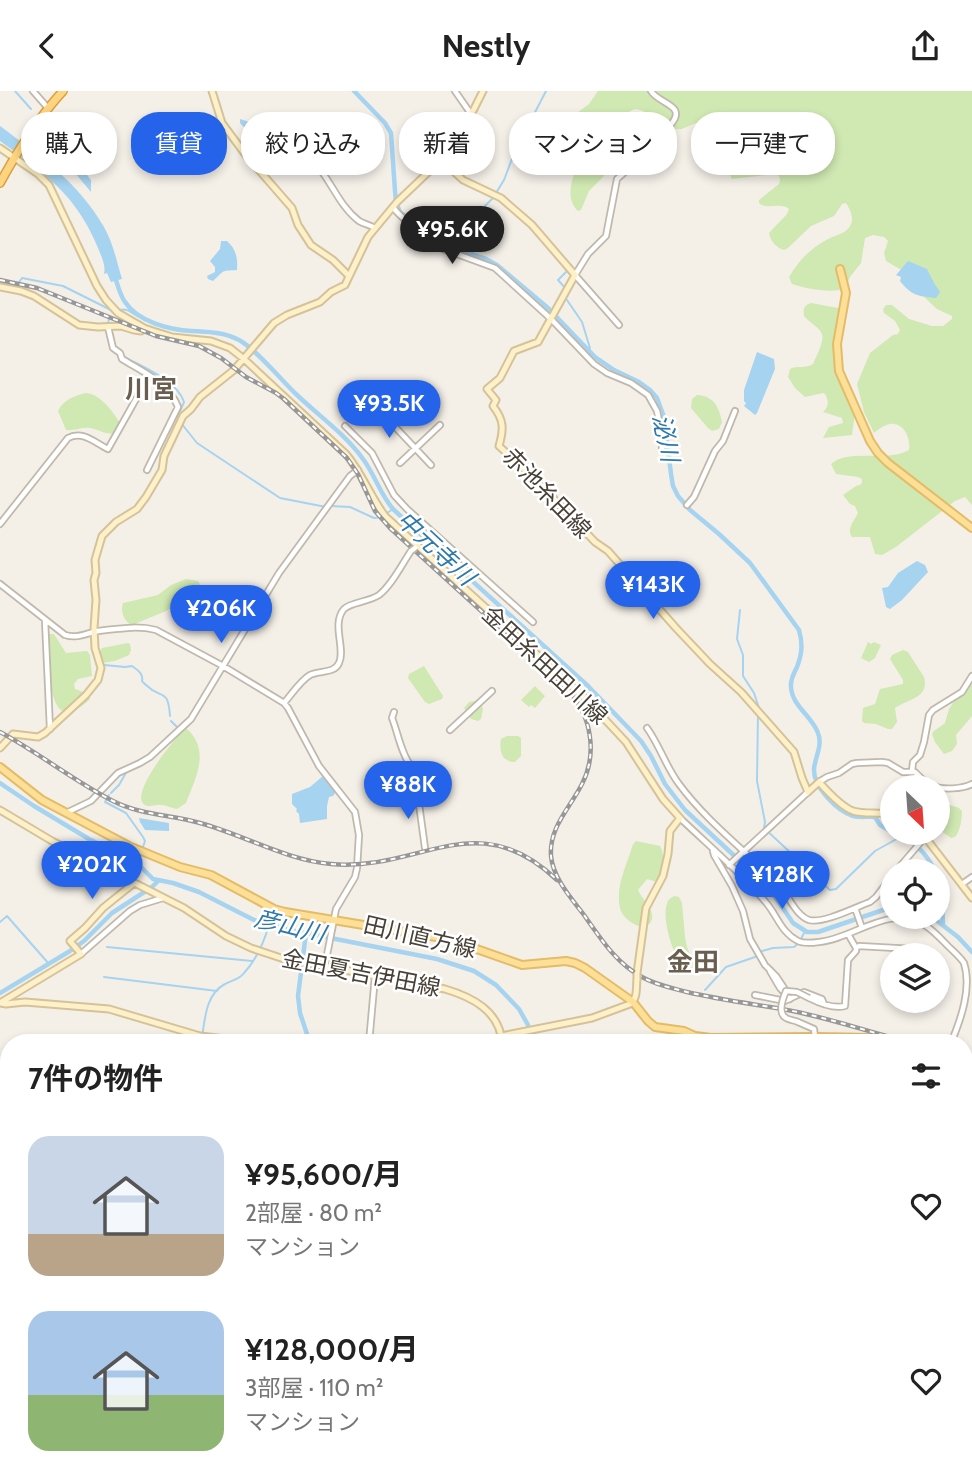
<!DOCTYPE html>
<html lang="ja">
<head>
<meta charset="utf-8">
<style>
	:root { --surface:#fff; --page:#f2f2f2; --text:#222; --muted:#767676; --accent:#2563eb }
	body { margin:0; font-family:Cabin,"Noto Sans JP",sans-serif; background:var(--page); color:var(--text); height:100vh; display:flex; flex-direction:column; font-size:26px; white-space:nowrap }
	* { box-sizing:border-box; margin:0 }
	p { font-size:23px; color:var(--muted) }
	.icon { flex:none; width:38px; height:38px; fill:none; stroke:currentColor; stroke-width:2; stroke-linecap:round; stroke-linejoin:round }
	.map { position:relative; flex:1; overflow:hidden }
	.panel { position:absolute; left:0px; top:943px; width:973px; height:450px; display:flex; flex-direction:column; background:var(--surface); border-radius:28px 28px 0 0; box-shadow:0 4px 10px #0003 }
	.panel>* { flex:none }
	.guide { position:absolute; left:21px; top:21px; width:931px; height:63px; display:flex; gap:14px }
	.needle { width:46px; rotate:155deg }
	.tools { position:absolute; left:880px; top:684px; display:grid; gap:14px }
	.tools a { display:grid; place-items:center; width:70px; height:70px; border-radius:50%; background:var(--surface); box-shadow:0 4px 10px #0003; font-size:35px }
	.price { position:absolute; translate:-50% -60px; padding:0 16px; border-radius:24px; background:var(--accent); color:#fff; font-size:23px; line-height:46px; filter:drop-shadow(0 2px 4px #0008) }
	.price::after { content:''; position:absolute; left:50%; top:42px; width:21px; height:16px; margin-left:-10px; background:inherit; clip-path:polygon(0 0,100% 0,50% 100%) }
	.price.active { background:#222; color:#fff }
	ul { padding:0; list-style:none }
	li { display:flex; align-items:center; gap:21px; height:175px; padding:0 28px }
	li span { display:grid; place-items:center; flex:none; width:196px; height:140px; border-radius:21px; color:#555 }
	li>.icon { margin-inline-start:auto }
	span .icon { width:84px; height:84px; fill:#fffc; stroke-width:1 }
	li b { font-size:30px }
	h2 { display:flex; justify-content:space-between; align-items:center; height:84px; padding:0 28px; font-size:30px }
	.pill { padding:0 24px; border-radius:28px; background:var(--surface); box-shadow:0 4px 10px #0003; font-size:24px; line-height:63px }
	.pill.active { background:var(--accent); color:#fff }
	header { display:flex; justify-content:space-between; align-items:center; height:91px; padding:0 28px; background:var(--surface); font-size:32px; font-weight:800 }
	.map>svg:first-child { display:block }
	.green { fill:#d0e8b2 }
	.water { fill:#a6d3f0 }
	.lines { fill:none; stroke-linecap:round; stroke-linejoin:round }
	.stream { stroke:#a6d3f0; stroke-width:2 }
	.river { stroke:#a6d3f0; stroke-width:4.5 }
	.tertiary-casing { stroke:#c0b8ab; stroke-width:8 }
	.secondary-casing { stroke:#d4c399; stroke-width:9 }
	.primary-casing { stroke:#e3bc67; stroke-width:10 }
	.trunk-casing { stroke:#dc9f3a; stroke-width:10 }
	.tertiary { stroke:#fff; stroke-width:4.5 }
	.secondary { stroke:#fef0c8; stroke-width:5 }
	.primary { stroke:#fddf98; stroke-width:6 }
	.trunk { stroke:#fcd482; stroke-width:7 }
	.rail-casing { stroke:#979797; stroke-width:4.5 }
	.rail { stroke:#fff; stroke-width:2; stroke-dasharray:5; stroke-linecap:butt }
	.tertiary-bridge-casing { stroke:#c0b8ab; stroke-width:8; stroke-linecap:butt }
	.secondary-bridge-casing { stroke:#d4c399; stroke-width:9; stroke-linecap:butt }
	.tertiary-bridge { stroke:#fff; stroke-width:4.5 }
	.secondary-bridge { stroke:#fef0c8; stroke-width:5 }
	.labels { text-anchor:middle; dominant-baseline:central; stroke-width:5; stroke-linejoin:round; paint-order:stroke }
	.street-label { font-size:23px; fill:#484137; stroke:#fff }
	.water-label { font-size:24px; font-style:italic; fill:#2e79ab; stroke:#fff }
	.quarter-label { font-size:26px; font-weight:bold; fill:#6a5f4e; stroke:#fff }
</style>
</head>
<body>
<header><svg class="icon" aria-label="back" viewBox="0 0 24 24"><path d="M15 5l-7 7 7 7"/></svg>Nestly<svg class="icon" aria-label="share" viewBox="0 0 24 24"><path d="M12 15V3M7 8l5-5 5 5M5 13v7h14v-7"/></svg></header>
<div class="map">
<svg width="972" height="1392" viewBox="0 0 972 1392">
	<rect width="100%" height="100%" fill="#f4f0e8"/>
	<path class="green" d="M598,0H972V414L965,406L955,410L896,456L882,464L875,463L870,446H852C846,438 854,430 858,422L855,415L850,413L843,404L856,395L860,394L862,392V388L858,386L836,383L831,373C850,357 885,372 909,359C911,348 904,331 890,333C884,334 878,339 874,342L864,321L857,293L870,262L893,244L898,243L900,239L895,230L884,222L883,218L886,214H892L909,228L932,235H943L952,228V225L937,218L923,205L903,180L886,170L884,162L888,150L884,146L873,144L865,147L861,172L850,186L845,198C830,202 807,198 792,193L789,186C799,169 811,157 828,148C836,144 848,142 851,133C854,127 850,118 846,112L842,113L834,125L811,135L788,157L784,159C776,157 770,149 769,142L787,123L789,118C781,110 767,120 759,112V109L779,93L780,89L779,85L776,83L732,88C727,80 730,76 730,67C730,59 715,34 707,31C695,28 687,40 675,38C660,35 652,21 636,18C625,21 616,29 613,40L614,72L611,78L589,100L581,119L578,120C558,101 585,72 575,55H564L558,38L559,35L589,13Z
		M811,212L838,217L841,221L839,244V291L855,322L852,344L823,347L829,336L843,332L842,327L823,321C829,316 829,310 825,303L823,302L805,306L795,297L788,286L790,278C797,274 806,278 813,273C816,265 826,249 821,241C817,235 809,231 804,225C803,218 804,214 811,212Z
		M86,302C101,303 114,322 122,335L114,343C105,343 99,339 90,337C82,336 75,340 66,339L58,320C62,310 75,304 86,302Z
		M697,304C714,305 719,316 722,331L719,338L712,340L708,337L691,317L692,308Z
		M186,488L198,490L201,495V500L166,520L132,534C124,531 120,520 123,512L158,504L171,494Z
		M49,543H54L66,562L87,560L90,564L92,585L78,588L74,593L75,598L89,603L90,608C84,614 70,625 61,619C50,612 43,557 44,544Z
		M868,551L871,553L874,551L881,554L875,567L869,571L861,567Z
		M128,552L130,553L131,559L129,564L115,570L102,572L100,561L102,557Z
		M903,559L908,561L924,586C930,607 908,608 895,617L897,631L892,638H888L876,633L864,632L862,630L863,617L875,613L880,598L903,593V589L890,568L892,564Z
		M424,575L443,605L442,608L429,613L425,611L408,587L409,583Z
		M972,589V625L956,644L957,653L952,660L944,663L935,651L932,643L934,640L945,632L949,618L956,607Z
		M535,595L545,605L535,617L531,614L529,616L521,609Z
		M475,610L480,611L483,618L481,628L478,630L471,628L464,617L469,611Z
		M186,637C211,659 196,686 186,712L177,718C171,717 166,714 161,714C156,713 149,717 145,714C127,705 177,644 186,637Z
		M507,645H518L521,647V665L515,671C501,671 499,659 501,648Z
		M938,710L959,717L962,720C962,729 960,740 955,746L951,747L938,738Z
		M636,750L660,755C666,765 663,781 657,791L647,788L638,799C642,808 654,818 652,828C647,845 622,829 620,817C615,795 627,774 633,753Z
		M674,805L679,806L682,812L685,846L687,856L694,872V880L689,883C675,873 661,829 667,813C668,808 670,808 674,805Z
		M9,1051V1091H5L0,1088V1060L4,1061Z
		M9,1348L10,1392H0V1352Z
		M691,1384H717V1385L713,1392H691Z"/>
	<path class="water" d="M240,28L266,36L262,43C253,40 246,40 240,32Z
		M0,35C40,65 79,92 104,136C113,152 117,171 122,188L111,191L107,182L104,183C106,173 101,165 98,157C76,103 45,83 0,50Z
		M80,45L87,54L73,66L91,89V101L58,62Z
		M221,150H227C236,158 238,167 237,179C220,180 225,179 213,190L208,188L207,185L215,181V176L210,170L220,158Z
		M908,170L927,178L934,192L940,201L936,207C918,205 912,205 900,190L901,186L896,184Z
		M757,261L774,268L775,278L757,322L755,324L744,315L746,312L744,310V299Z
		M917,470L925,474L928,481L902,509L890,518L886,516L882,497L888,496L898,482Z
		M323,685L336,701L333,705L329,706L327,715V728L300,732L299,723L296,720L297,718L292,713V703L310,696Z
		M139,727L169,732V740L145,739L140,731Z"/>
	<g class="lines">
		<path class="stream" d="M15,0L31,18
			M43,30L63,52L66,58
			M496,102L504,89L515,60L546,0
			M445,154L493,107
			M0,192L17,194L22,187L63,195L113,220
			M566,198L558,189L568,179
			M564,207L567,209L582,231L590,257L587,258
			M119,219C130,216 134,226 144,227
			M108,235L109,226
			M123,265C142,276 177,289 184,311L177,327L197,352L280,407L326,416
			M331,415L350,416L374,427L382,426
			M387,422L393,418
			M740,519L737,548L743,564V585L754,602L759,617
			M104,574L125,576L132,575C135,577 139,580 141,583C145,592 138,587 146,594C161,609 168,596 170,625
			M758,623L757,690L765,731L764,737L807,777
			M171,630L178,637L177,639
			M111,702L119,694L127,680
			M109,704L105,711L126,722L143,746L145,750L143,756
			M137,772L141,762
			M814,784L830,799L836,798L875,760L902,745
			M0,831L7,825L49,873
			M107,856L252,870
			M104,886L217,900
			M705,899L726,876L755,866L762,860L773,857L794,856L799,852L805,840
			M193,952L202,946C205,927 206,903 225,893C232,889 239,889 244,882C256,869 264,851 269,834"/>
		<path class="river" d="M354,0L385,32L391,42L395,100L396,111L400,121L408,128L420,135L431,148L438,152L486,168L497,174L548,217L595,266L614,279L639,291L650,299L657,307L664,326L671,383L673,395L678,405L690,419L719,443L750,472L799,539C803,553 802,563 797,576C794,582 790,589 791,596C792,615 812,625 818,642C823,654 815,666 814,678C813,696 837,720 853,725C861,727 868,725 875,726L880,734L892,741
			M115,186C118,195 120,204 125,211C138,231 170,239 192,240C209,241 224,241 239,249C256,258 282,290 297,304C319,325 345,343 363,368C375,384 380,403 393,418L588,595L641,650L651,665L665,693L685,719L770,798L793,832L807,841H818L892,816
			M0,692L34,715L89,748L138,773L153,788L173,792L199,801L254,829L285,838L437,868L474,880L496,894L519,918L528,934L531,952
			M896,742C914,750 927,763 935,780
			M938,786L942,807L943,834
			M932,826L958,846L972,861
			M306,842L298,905L300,922L310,952
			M0,902L70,860L84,850L112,822L152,796L158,790
			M964,1020L972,991
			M964,1079L972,1098
			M964,1168L969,1165L968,1156
			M657,1384L660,1392
			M274,1392L279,1384"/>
		<defs>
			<path id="tertiary" d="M33,0L48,17
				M455,0L471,23
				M312,50L313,70C331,88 338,114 359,130C364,133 370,134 375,137
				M393,116C401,128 409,130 418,139C424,145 428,151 435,155L495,177L551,228L594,273L607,282L631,292L648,304L657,320L662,344V359
				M619,234L575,184L588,163L606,145L617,88L626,80L639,51L648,39L652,35C662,37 665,41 672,32C686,14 659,13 651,0
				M108,236L113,257L120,262L122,268C143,281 169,292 178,316L147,379
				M382,322L431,374
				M345,335L372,362L394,404L407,418L533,531
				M400,372L440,334
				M687,414L694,406L715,360L723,350L735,320
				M0,433L68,347C83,339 95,352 108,358L149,285
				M0,493L65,544C78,548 86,542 98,540C117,538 137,534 156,539L223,575L284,612L288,617L319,675L355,721L359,744L357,777L355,786L336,818L325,874
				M45,529L50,638
				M284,612C292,603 300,590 310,584C320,579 334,583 339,572C346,558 331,533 344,518C351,511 369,511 379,504C392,494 402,473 411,460
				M394,621L392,627C397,639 402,665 410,673C413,676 417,678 420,681L412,694L415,706L419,713L425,757
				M647,637C660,655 666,676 679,693C707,731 746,760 778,793C788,803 795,824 809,829C823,833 856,816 870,811L876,806L892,785
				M450,639L492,600
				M912,680L913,671L920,664L924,651L929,624L933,619L962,601L972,585
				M819,691L827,686L839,682L852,673L857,672L882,671L888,672L903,681H915C920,686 926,693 933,695C943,699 963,698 972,693
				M68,721L91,710L118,682L140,672L150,666L191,628L279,482L350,385L358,379
				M680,727C708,754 744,784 768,814C778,827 782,842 798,850C804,853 812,852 819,851C854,848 891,811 926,835C934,840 942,849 949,856C954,861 960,866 964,872C972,897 961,928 951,952
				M713,760L714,764L732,795L743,820L750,848L765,874
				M729,774L808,701
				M896,780L926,745
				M962,793L972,786
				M855,817L862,837
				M848,843L856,857
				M81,863L130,820L140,814L163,807
				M767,876L776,885L786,900
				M770,879V880L780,897L790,908
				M755,904L785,910L804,901L822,908L824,913
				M809,907C819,912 834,918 845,915L848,869L856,860V857L859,855L914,858
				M798,931L814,938L815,946
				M909,949L916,952
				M369,952L375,885
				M964,1340L972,1330
				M428,1392L429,1384
				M555,1392L558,1384
				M903,1392L913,1384"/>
			<path id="secondary" d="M212,0L222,32L245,63L292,117L298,134L311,154L333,169L349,185
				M0,57L38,83L49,94L97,195L106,209L118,222L144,237L156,241L172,246L211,250L230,257L244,268L346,363C362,382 370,405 385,425L585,607L626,651L663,708L680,727L670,740L668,763L663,785L646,817L637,882
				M441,69L463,89L501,107L532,134L575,184L538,251L514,260L500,287L487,298L496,309L493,315C504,329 504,338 499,355L537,390L595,451L608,460L676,537L710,573L741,601L794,661L802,687L808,701L819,691C827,700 842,716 853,720C866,724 880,720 892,724
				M0,196L21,200L34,205L79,234L98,236L121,235L134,239L141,240L144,237
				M0,657L13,643L38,646L45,642L86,604L98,589L101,577L95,557L94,537L96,509L94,489L96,482L95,469L102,445L116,431L137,418L146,406L162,379L164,365L183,325L191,318L200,306L234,279L274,232L287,224L320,211L331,201L345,194L368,146L397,111L441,69L474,18L483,0
				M0,719L52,750L184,817L226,845L251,857L281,867L445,898C472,906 500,920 502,952
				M922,742L972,807
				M0,912L6,913L25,911L109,918L200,945L259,952
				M0,912L81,863L70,850L85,837L103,817L134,792
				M494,952L501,945L592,927L630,913C638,908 636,896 637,888
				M964,1210L972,1218
				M0,1324H9
				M32,1384L36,1392
				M486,1384L487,1392
				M429,1392L437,1384
				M769,1392L770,1384"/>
			<path id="primary" d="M840,178L846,202L837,253L839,280L870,350L878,362L888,372L972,437
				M0,676L42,709L129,755L180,776L211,784L274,818L285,821L436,846L454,850L522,874L566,870L575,872L585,877L633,911L648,930L655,936L684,940L695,945L711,947L815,946L871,947L891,952
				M964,986L972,990
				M0,1129L9,1137
				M622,1384L633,1392"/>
			<path id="trunk" d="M0,92C18,59 37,28 63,0"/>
		</defs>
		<use href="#tertiary" class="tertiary-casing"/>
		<use href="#secondary" class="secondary-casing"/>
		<use href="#primary" class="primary-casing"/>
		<use href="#trunk" class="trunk-casing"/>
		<use href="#tertiary" class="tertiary"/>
		<use href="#secondary" class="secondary"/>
		<use href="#primary" class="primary"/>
		<use href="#trunk" class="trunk"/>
		<defs>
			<path id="rail" d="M0,189L37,197L156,245L199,255L221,267L246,286L276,302L284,308L347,367L358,383L375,420L390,437L568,599C591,624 598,662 582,693C570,717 549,736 551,765C553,787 571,807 584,824C601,848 616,872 642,886C656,894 672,897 687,901C717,908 746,912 776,917C815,923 853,936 890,946
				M0,641C39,662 74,690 113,710C140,724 172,724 200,732C244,744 286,769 331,773C421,781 475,712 557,789
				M964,978L972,982"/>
		</defs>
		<use href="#rail" class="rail-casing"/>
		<use href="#rail" class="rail"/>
		<defs>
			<path id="tertiary-bridge" d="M411,460L415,457
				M798,931C794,929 789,929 786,927C777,922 783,907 786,900L797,901L809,907"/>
			<path id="secondary-bridge" d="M637,888V882"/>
		</defs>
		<use href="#tertiary-bridge" class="tertiary-bridge-casing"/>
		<use href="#secondary-bridge" class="secondary-bridge-casing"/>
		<use href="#tertiary-bridge" class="tertiary-bridge"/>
		<use href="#secondary-bridge" class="secondary-bridge"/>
	</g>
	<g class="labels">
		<g class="street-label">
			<text transform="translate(547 402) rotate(46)">赤池糸田線</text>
			<text transform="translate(545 574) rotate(43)">金田糸田田川線</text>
			<text transform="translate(420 846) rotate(13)">田川直方線</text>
			<text transform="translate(361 882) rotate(11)">金田夏吉伊田線</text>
		</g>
		<g class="water-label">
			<text transform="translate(666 347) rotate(78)">泌川</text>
			<text transform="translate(436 457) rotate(43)">中元寺川</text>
			<text transform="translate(290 835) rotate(14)">彦山川</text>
		</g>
		<g class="quarter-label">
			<text x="151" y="298">川宮</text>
			<text x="693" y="871">金田</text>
		</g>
	</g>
</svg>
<div class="tools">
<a><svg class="needle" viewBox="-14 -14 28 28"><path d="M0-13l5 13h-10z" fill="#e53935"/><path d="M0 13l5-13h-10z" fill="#767676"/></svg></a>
<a><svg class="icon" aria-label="locate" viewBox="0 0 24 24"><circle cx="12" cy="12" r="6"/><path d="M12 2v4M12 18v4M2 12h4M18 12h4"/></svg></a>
<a><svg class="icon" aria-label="layers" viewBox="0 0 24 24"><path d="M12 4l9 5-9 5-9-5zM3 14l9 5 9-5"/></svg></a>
</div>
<b class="price active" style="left:452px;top:175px">¥95.6K</b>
<b class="price" style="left:389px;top:349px">¥93.5K</b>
<b class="price" style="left:653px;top:530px">¥143K</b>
<b class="price" style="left:221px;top:554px">¥206K</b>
<b class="price" style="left:408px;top:730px">¥88K</b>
<b class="price" style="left:92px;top:810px">¥202K</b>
<b class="price" style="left:782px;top:820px">¥128K</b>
<div class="guide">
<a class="pill">購入</a>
<a class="pill active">賃貸</a>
<a class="pill">絞り込み</a>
<a class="pill">新着</a>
<a class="pill">マンション</a>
<a class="pill">一戸建て</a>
</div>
<section class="panel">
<h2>7件の物件<svg class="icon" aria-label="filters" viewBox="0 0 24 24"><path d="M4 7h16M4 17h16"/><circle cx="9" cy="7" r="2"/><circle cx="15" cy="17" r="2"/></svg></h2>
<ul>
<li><span style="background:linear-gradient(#c9d6e8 70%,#b9a48a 0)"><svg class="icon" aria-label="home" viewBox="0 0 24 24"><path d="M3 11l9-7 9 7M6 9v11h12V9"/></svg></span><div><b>¥95,600/月</b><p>2部屋 · 80 m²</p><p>マンション</p></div><svg class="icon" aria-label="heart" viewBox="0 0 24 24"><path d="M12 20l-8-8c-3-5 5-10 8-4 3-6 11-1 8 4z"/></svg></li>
<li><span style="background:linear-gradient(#a9c7e8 60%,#8fb573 0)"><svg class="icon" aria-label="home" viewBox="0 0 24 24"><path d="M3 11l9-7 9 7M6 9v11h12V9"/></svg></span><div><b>¥128,000/月</b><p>3部屋 · 110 m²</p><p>マンション</p></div><svg class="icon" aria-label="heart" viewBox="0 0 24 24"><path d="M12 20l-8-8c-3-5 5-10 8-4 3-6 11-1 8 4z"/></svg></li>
</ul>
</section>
</div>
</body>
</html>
